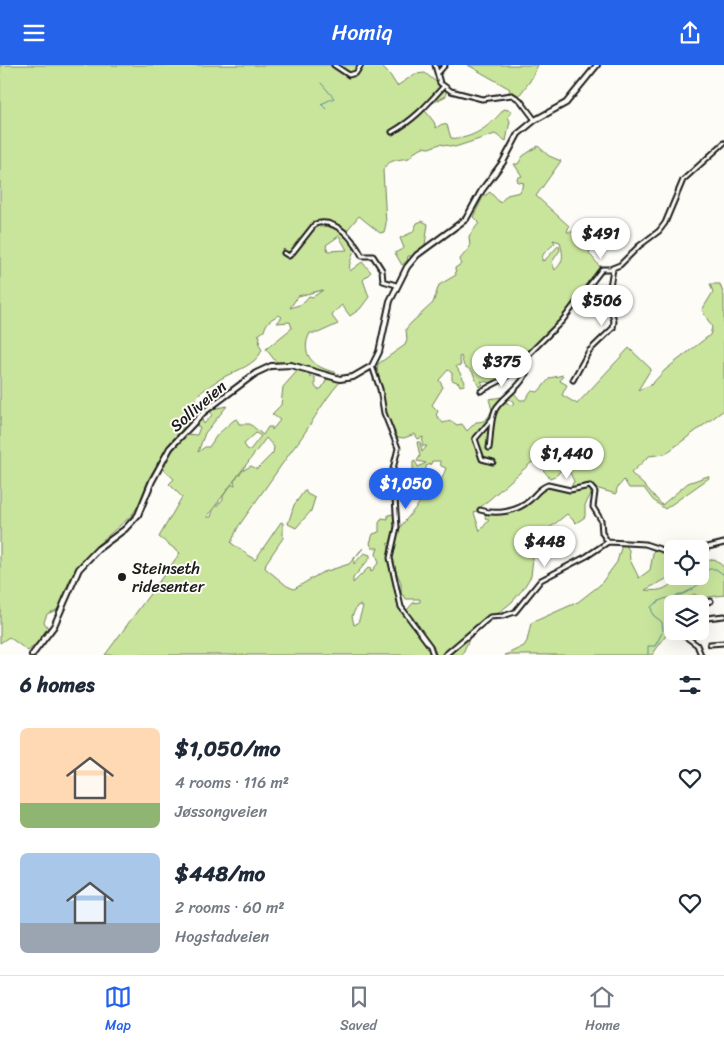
<!DOCTYPE html>
<html lang="en">
<head>
<meta charset="utf-8">
<style>
	:root { --surface:#fff; --page:#f6f6f7; --text:#1f2937; --muted:#747a83; --line:#e0e1e3; --accent:#2563eb }
	body { margin:0; font-family:Sriracha,sans-serif; background:var(--page); color:var(--text); height:100vh; display:flex; flex-direction:column; font-size:19px; white-space:nowrap }
	* { box-sizing:border-box; margin:0 }
	p { font-size:16px; color:var(--muted) }
	.icon { flex:none; width:28px; height:28px; fill:none; stroke:currentColor; stroke-width:2; stroke-linecap:round; stroke-linejoin:round }
	.map { position:relative; height:590px; overflow:hidden }
	.details { display:flex; flex-direction:column; background:var(--surface); flex:1 }
	.details>* { flex:none }
	.controls { position:absolute; left:664px; top:475px; display:grid; gap:10px }
	.controls a { display:grid; place-items:center; width:45px; height:45px; border-radius:8px; background:var(--surface); box-shadow:0 5px 20px #0002; font-size:25px }
	.price { position:absolute; translate:-50% -42px; padding:0 11px; border-radius:18px; background:#fff; color:#222; font-size:16px; line-height:32px; filter:drop-shadow(0 1px 2px #0008) }
	.price::after { content:''; position:absolute; left:50%; top:30px; width:15px; height:11px; margin-left:-8px; background:inherit; clip-path:polygon(0 0,100% 0,50% 100%) }
	.price.active { background:var(--accent); color:#fff }
	ul { padding:0; list-style:none }
	li { display:flex; align-items:center; gap:15px; height:125px; padding:0 20px }
	li span { display:grid; place-items:center; flex:none; width:140px; height:100px; border-radius:8px; color:#555 }
	li>.icon { margin-inline-start:auto }
	span .icon { width:60px; height:60px; fill:#fffc; stroke-width:1 }
	li b { font-size:21px }
	h2 { display:flex; justify-content:space-between; align-items:center; height:60px; padding:0 20px; font-size:21px }
	header { display:flex; justify-content:space-between; align-items:center; height:65px; padding:0 20px; background:var(--accent); color:#fff; font-size:22px; font-weight:600 }
	.tabs { display:flex; justify-content:space-around; align-items:center; height:70px; border-top:1px solid var(--line); background:var(--surface); font-size:14px; color:var(--muted) }
	.tabs a { display:grid; justify-items:center; gap:2px }
	.tabs .active { color:var(--accent) }
	.map>svg:first-child { display:block }
	.green { fill:#c9e59c; stroke:#72805c; fill-rule:evenodd }
	.lines { fill:none; stroke-linecap:round; stroke-linejoin:round }
	.stream { stroke:#5a8993; stroke-width:1 }
	.minor-casing { stroke:#1c1c1c; stroke-width:7 }
	.tertiary-casing { stroke:#1c1c1c; stroke-width:8 }
	.minor { stroke:#fdfcf7; stroke-width:3 }
	.tertiary { stroke:#fdfcf7; stroke-width:4 }
	.poi-dot { fill:#1c1c1c; stroke:#fdfcf7; stroke-width:2 }
	.labels { text-anchor:middle; dominant-baseline:central; stroke-width:4; stroke-linejoin:round; paint-order:stroke }
	.street-label { font-size:16px; fill:#1c1c1c; stroke:#fdfcf7 }
	.poi-label { font-size:16px; fill:#1c1c1c; stroke:#fdfcf7; text-anchor:start }
</style>
</head>
<body>
<header><svg class="icon" aria-label="menu" viewBox="0 0 24 24"><path d="M4 6h16M4 12h16M4 18h16"/></svg>Homiq<svg class="icon" aria-label="share" viewBox="0 0 24 24"><path d="M12 15V3M7 8l5-5 5 5M5 13v7h14v-7"/></svg></header>
<div class="map">
<svg width="724" height="590" viewBox="0 0 724 590">
	<rect width="100%" height="100%" fill="#fdfcf7"/>
	<filter id="ink" filterUnits="userSpaceOnUse"><feTurbulence type="fractalNoise" baseFrequency=".02" numOctaves="2"/><feDisplacementMap in="SourceGraphic" scale="10" xChannelSelector="R" yChannelSelector="G"/><feConvolveMatrix kernelMatrix="1 2 1 2 8 2 1 2 1" color-interpolation-filters="sRGB"/></filter>
	<g filter="url(#ink)">
		<path class="green" d="M0,0H380L390,10L397,21L415,9L425,8L446,25V31L423,43L434,57L436,63L442,59L447,60L451,73C472,76 492,59 504,44L512,46L508,52L510,56L506,76L495,69L455,82L440,79L429,83L423,82L417,85L409,93C399,95 388,94 383,105L386,159L384,167L380,168L359,151L343,170C346,173 349,173 352,177C358,186 347,196 350,206L362,197L371,207L363,215L369,232L360,244L350,251L342,240L333,248L332,251L338,259L318,268H310C299,289 314,303 335,307L337,311L292,298L276,297L266,284L292,263L290,257L277,258L282,252L279,250C270,254 266,258 264,266L258,270L260,271L259,280L262,285C256,300 237,305 224,312C214,317 206,324 197,330L195,339L199,345L169,379L149,413L138,441L132,450L96,481L79,501L69,516L59,544L47,549L44,557L50,566L28,586L9,572L0,578ZM339,171L347,185L328,186L326,180ZM323,225L313,232L309,231L302,239L290,243L298,231Z
			M468,0H538L530,16L518,32L508,29L510,24Z
			M538,81L549,91L561,96L536,131L569,161L567,167H598L589,188L600,202L568,247L499,315L492,318L481,316L483,320L479,322L472,306L464,301L461,291L459,292L461,300L456,301L465,317L464,320L460,321L459,318L452,315V308L448,305L439,315L443,322L432,340L438,346L436,350L443,358L451,356L457,360L462,359L467,366L476,357C485,357 488,354 492,345L489,334L502,332L501,339L504,336L512,341L514,336L508,334L513,327L520,335H525L531,326L538,327L550,313L563,310L560,316L567,320L562,330L577,339L629,283L651,304L638,325L651,320L665,305L710,270L712,262L702,245L713,227L710,219H720L724,231V345L665,389L649,391L631,408L647,423L662,440L688,418L708,411L709,413L665,444L653,435L644,423H629L624,415L617,423L616,429L589,421L591,429L585,440V452L576,458L567,449L547,465L534,484L531,511L523,524L512,537L471,570L462,590H105L180,488L159,472L182,432L169,419L174,414L161,402L185,369L197,370L200,362L195,360L201,353L204,359L212,350L210,345L212,344L227,341L205,368L198,387L205,382H209L217,370L234,355L237,354L239,359H250L263,370L268,362H272V365L280,355L272,349L281,340L283,322L299,304L310,308V312H315V321L318,325L322,323L327,314L340,317C321,338 309,365 292,385L238,462L231,478L255,495L281,457L283,458V473L266,498L265,503L287,521L294,524L321,508L349,499L363,483L354,494V499L364,488L370,490V493L353,513V518L368,503L370,502L371,507L379,497L376,489L378,483H372L370,478L373,469L379,467V458L382,453L388,454V450L393,449L395,459L390,478L387,479L389,481C385,498 399,545 411,559L401,537L407,545L413,538L420,537V534H406L404,530L401,532V518L391,494L393,480L401,461L422,435L438,424L446,403L441,401L440,396H432L431,399L426,401V408L417,407L413,404V397L415,396L418,402L426,398L417,396L420,391L417,377H420L422,387L427,381H422L423,372L418,374L415,369L404,373L396,372L384,345L377,306L378,299L405,280L407,275L406,264L411,258L433,238L439,220L456,210L455,203L461,199L460,194L470,182L469,171L479,158L473,152L483,132L490,127L500,138L507,130L520,127L524,118L518,117L517,113L522,111L514,99H518L523,91ZM553,175L560,177C563,190 565,195 555,205L552,197L560,185L559,180L545,195L542,196C541,187 550,184 555,178ZM256,368L261,371L250,385L247,384L244,379ZM266,373L274,382L273,388L257,404L251,401L242,406L234,416L235,420H231L223,431V434L213,445L211,452H207ZM532,397L538,399L550,413L557,410L564,401L567,402L574,416L569,426L548,423L524,440L511,445L486,448L485,453L489,455L480,466L474,448ZM360,540L363,542L358,558L354,560L352,551L357,541Z
			M422,156L428,159L425,180L413,191H408L407,196L402,200L395,188L404,183L400,173L413,167L417,158Z
			M305,425L307,429L315,433L311,446L296,463L288,459L294,440Z
			M620,478L625,479L629,485L630,495L639,513L650,505L654,484L672,490V509L670,512L645,525C663,527 668,523 679,511H700V497L714,494L724,502V530L702,533L694,529L678,539H672V544L667,553L672,562L652,590H505L524,581L527,576L531,558L578,537L600,520L617,497L621,483Z"/>
		<g class="lines">
			<path class="stream" d="M321,18L334,33L321,39L326,44
				M663,566L662,557L653,550L651,542C664,530 670,535 685,528C692,525 699,518 706,515V507L709,504H716L724,510
				M648,590V581H655L662,568"/>
			<defs>
				<path id="minor" d="M334,0L349,10L356,8L361,0
					M435,0L440,18L451,26L482,34L512,30L520,35L535,55
					M438,8L445,0
					M392,67C414,55 427,40 443,22
					M284,188L289,191L293,187L315,159C336,152 354,175 362,191H373L382,205L383,216L396,220
					M372,301L380,324L384,348L398,383L393,404L397,462L390,493L401,542L430,581L433,590
					M573,315L589,286L613,263L614,256L608,233L613,204
					M481,326L504,314L562,256L602,204H610L620,200L639,181L659,166L665,158L683,115L724,78
					M492,354L475,374L482,394L493,397
					M489,383C491,371 490,356 495,345C503,329 538,314 524,292
					M480,445C496,450 517,447 530,435C536,429 539,423 548,420L570,425L590,421L595,427L593,442L601,455L602,468L608,477
					M700,484L724,478
					M700,539L711,536
					M700,557L707,553L724,551
					M678,566L697,580L701,590
					M688,573L693,566
					M710,579L724,578
					M445,590L490,552L503,551L515,547L541,515L587,491L608,477L645,479L672,488"/>
				<path id="tertiary" d="M32,590L54,561L79,504L98,484L125,464L138,450L152,416L170,383L204,347L256,308L271,301L291,300L340,314L353,312L372,301L379,287L390,236L407,202L417,190L466,154L482,125L503,97L518,69L535,55L566,38L597,0"/>
			</defs>
			<use href="#minor" class="minor-casing"/>
			<use href="#tertiary" class="tertiary-casing"/>
			<use href="#minor" class="minor"/>
			<use href="#tertiary" class="tertiary"/>
		</g>
	</g>
	<circle class="poi-dot" cx="122" cy="512" r="5"/>
	<g class="labels">
		<g class="street-label">
			<text transform="translate(198 341) rotate(-41)">Solliveien</text>
		</g>
		<g class="poi-label">
			<text x="132" y="503">Steinseth<tspan x="132" dy="18">ridesenter</tspan></text>
		</g>
	</g>
</svg>
<div class="controls">
<a><svg class="icon" aria-label="locate" viewBox="0 0 24 24"><circle cx="12" cy="12" r="6"/><path d="M12 2v4M12 18v4M2 12h4M18 12h4"/></svg></a>
<a><svg class="icon" aria-label="layers" viewBox="0 0 24 24"><path d="M12 4l9 5-9 5-9-5zM3 14l9 5 9-5"/></svg></a>
</div>
<b class="price" style="left:601px;top:195px">$491</b>
<b class="price" style="left:602px;top:262px">$506</b>
<b class="price" style="left:502px;top:323px">$375</b>
<b class="price" style="left:567px;top:415px">$1,440</b>
<b class="price active" style="left:406px;top:445px">$1,050</b>
<b class="price" style="left:545px;top:503px">$448</b>
</div>
<section class="details">
<h2>6 homes<svg class="icon" aria-label="filters" viewBox="0 0 24 24"><path d="M4 7h16M4 17h16"/><circle cx="9" cy="7" r="2"/><circle cx="15" cy="17" r="2"/></svg></h2>
<ul>
<li><span style="background:linear-gradient(#ffd9b3 75%,#8fb573 0)"><svg class="icon" aria-label="home" viewBox="0 0 24 24"><path d="M3 11l9-7 9 7M6 9v11h12V9"/></svg></span><div><b>$1,050/mo</b><p>4 rooms · 116 m²</p><p>Jøssongveien</p></div><svg class="icon" aria-label="heart" viewBox="0 0 24 24"><path d="M12 20l-8-8c-3-5 5-10 8-4 3-6 11-1 8 4z"/></svg></li>
<li><span style="background:linear-gradient(#a9c7e8 70%,#9aa5b1 0)"><svg class="icon" aria-label="home" viewBox="0 0 24 24"><path d="M3 11l9-7 9 7M6 9v11h12V9"/></svg></span><div><b>$448/mo</b><p>2 rooms · 60 m²</p><p>Hogstadveien</p></div><svg class="icon" aria-label="heart" viewBox="0 0 24 24"><path d="M12 20l-8-8c-3-5 5-10 8-4 3-6 11-1 8 4z"/></svg></li>
</ul>
</section>
<nav class="tabs">
<a class="active"><svg class="icon" aria-label="map" viewBox="0 0 24 24"><path d="M3 6l6-2 6 2 6-2v14l-6 2-6-2-6 2zM9 4v14M15 6v14"/></svg>Map</a>
<a><svg class="icon" aria-label="saved" viewBox="0 0 24 24"><path d="M7 4h10v16l-5-4-5 4z"/></svg>Saved</a>
<a><svg class="icon" aria-label="home" viewBox="0 0 24 24"><path d="M3 11l9-7 9 7M6 9v11h12V9"/></svg>Home</a>
</nav>
</body>
</html>
